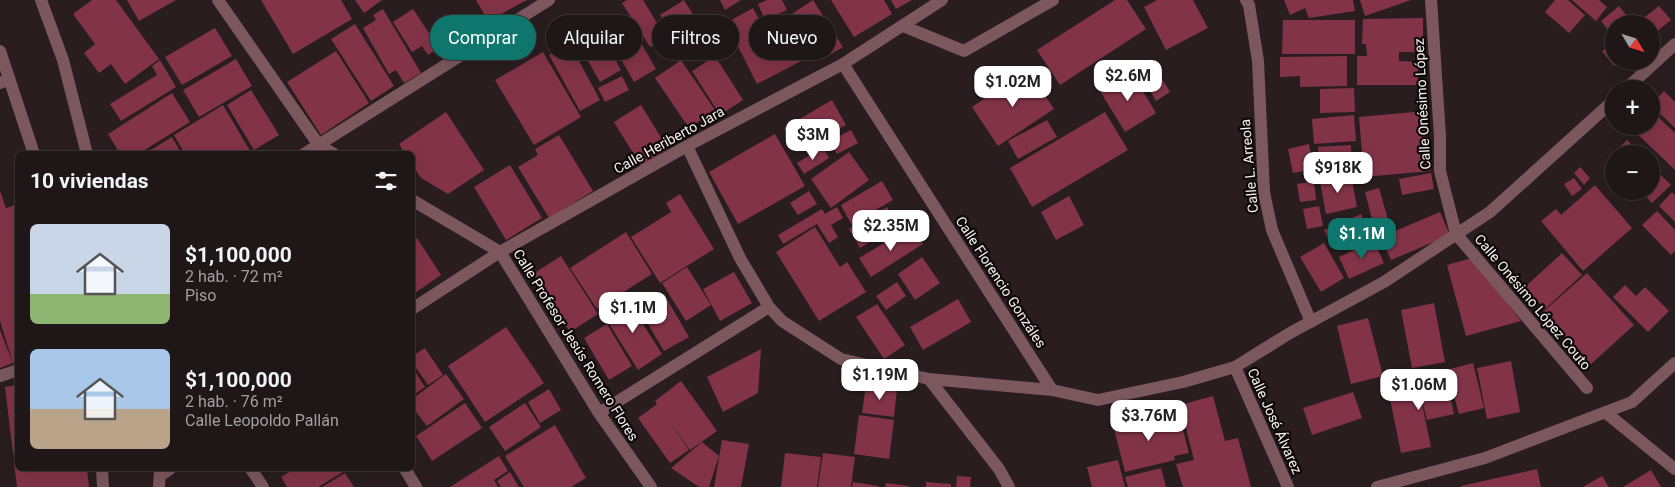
<!DOCTYPE html>
<html lang="es">
<head>
<meta charset="utf-8">
<style>
	:root { --surface:#1f1617; --page:#2c2324; --text:#f1f3f6; --muted:#a19fa1; --line:#3c3536; --accent:#0f766e }
	body { margin:0; font-family:Roboto,sans-serif; background:var(--page); color:var(--text); height:100vh; display:flex; flex-direction:column; font-size:19px; white-space:nowrap }
	* { box-sizing:border-box; margin:0 }
	p { font-size:16px; color:var(--muted) }
	.icon { flex:none; width:28px; height:28px; fill:none; stroke:currentColor; stroke-width:2; stroke-linecap:round; stroke-linejoin:round }
	.map { position:relative; flex:1; overflow:hidden }
	.details { position:absolute; left:15px; top:151px; width:400px; height:320px; display:flex; flex-direction:column; background:var(--surface); border-radius:8px; box-shadow:0 5px 20px #0002,0 0 0 1px var(--line) }
	.details>* { flex:none }
	.hud { position:absolute; left:430px; top:15px; width:475px; height:45px; display:flex; gap:10px }
	.needle { width:32px; rotate:128deg }
	.fabs { position:absolute; left:1605px; top:15px; display:grid; gap:10px }
	.fabs a { display:grid; place-items:center; width:55px; height:55px; border-radius:50%; background:var(--surface); box-shadow:0 5px 20px #0002,0 0 0 1px var(--line); font-size:25px }
	.price { position:absolute; translate:-50% -42px; padding:0 11px; border-radius:10px; background:#fff; color:#222; font-size:16px; line-height:32px; filter:drop-shadow(0 1px 2px #0008) }
	.price::after { content:''; position:absolute; left:50%; top:30px; width:15px; height:11px; margin-left:-8px; background:inherit; clip-path:polygon(0 0,100% 0,50% 100%) }
	.price.on { background:var(--accent); color:#fff }
	ul { padding:0; list-style:none }
	li { display:flex; align-items:center; gap:15px; height:125px; padding:0 15px }
	li span { display:grid; place-items:center; flex:none; width:140px; height:100px; border-radius:8px; color:#555 }
	li>.icon { margin-inline-start:auto }
	span .icon { width:60px; height:60px; fill:#fffc; stroke-width:1 }
	li b { font-size:21px }
	h2 { display:flex; justify-content:space-between; align-items:center; height:60px; padding:0 15px; font-size:21px }
	.pill { padding:0 18px; border-radius:22px; background:var(--surface); box-shadow:0 5px 20px #0002,0 0 0 1px var(--line); font-size:18px; line-height:45px }
	.pill.on { background:var(--accent); color:#fff }
	.map>svg:first-child { display:block }
	.building { fill:#823347 }
	.lines { fill:none; stroke-linecap:round; stroke-linejoin:round }
	.service { stroke:#7c585e; stroke-width:12 }
	.minor { stroke:#7c585e; stroke-width:12 }
	.tertiary { stroke:#7c585e; stroke-width:12 }
	.labels { text-anchor:middle; dominant-baseline:central; stroke-width:4.5; stroke-linejoin:round; paint-order:stroke }
	.street-label { font-size:14px; fill:#f9f1f2; stroke:#0e0909 }
</style>
</head>
<body>
<div class="map">
<svg width="1675" height="487" viewBox="0 0 1675 487">
	<rect width="100%" height="100%" fill="#291d1f"/>
	<path class="building" d="M92,0H116L159,59L125,84L111,64L99,73L84,53L95,44L73,14Z
		M127,0H176L139,21Z
		M261,0H341L352,19L293,54Z
		M355,0H382L364,13Z
		M476,0H527L488,21Z
		M627,0H643L666,38L650,47L622,3Z
		M684,0L709,40L684,55L660,15Z
		M720,0H741L725,10Z
		M767,0H782L787,10L765,20L758,4Z
		M813,0L843,47L823,59L793,13Z
		M831,0H884L892,14L854,37Z
		M891,0H912L896,9Z
		M1115,0H1127L1146,29L1060,85L1037,50Z
		M1157,0H1193L1208,28L1166,50L1144,7Z
		M1284,0H1353L1355,11L1309,18L1305,8L1290,15Z
		M1360,0H1411L1365,16Z
		M1555,0H1568L1585,15L1569,33L1545,12Z
		M1572,0H1599L1607,7L1596,21Z
		M1619,6L1633,24H1614V37L1601,21Z
		M1659,6L1671,20L1651,36V24H1636Z
		M753,8L770,40L794,28L809,57L757,84L726,23Z
		M383,9L421,73L404,83L396,70L389,74L363,28L376,20L373,15Z
		M413,9L439,48L428,55L422,46L412,52L393,22Z
		M625,15L656,69L634,82L603,28Z
		M1423,18V52H1399V61L1418,62V85H1357V56H1367L1366,44H1362L1363,19Z
		M1283,20H1355V54H1282Z
		M355,24L394,86L371,101L331,39Z
		M215,28L232,56L182,85L165,57Z
		M600,33L621,70L600,82L579,45Z
		M1614,42V61H1620L1614,66L1602,51Z
		M570,44L600,100L580,111L549,55Z
		M336,51L369,103L321,135L287,82Z
		M543,52L581,117L534,145L495,80Z
		M715,56L743,100L720,115L692,71Z
		M1347,56V86L1300,87V76L1280,77V57Z
		M236,59L252,86L199,117L183,90Z
		M1150,59L1170,92L1156,101L1136,67Z
		M160,60L176,87L121,121L110,104L157,75L152,66Z
		M681,60L715,110L689,128L655,78Z
		M1028,70L1054,109L998,146L972,107Z
		M1131,71L1156,113L1125,132L1100,91Z
		M622,76L629,90L605,102L598,88Z
		M1354,88L1355,112L1320,113V89Z
		M251,90L279,135L254,150L227,105Z
		M1664,91L1675,102V128L1651,105Z
		M172,93L190,122L138,154H120L108,134Z
		M832,100L846,125L797,152L784,128Z
		M223,105L252,154H185L174,135Z
		M641,105L668,149L641,166L614,122Z
		M1651,110L1675,133V170L1629,126H1651Z
		M1425,111L1430,171L1364,177L1359,117Z
		M446,112L484,170L448,194L421,178L412,165V154H405L399,144Z
		M1105,112L1128,150L1032,207L1010,168Z
		M1354,115L1356,141L1314,144L1312,119Z
		M1047,120L1057,137L1018,159L1008,141Z
		M851,130L858,143L837,154L830,141Z
		M775,134L805,186L738,224L709,172Z
		M559,135L593,191L549,218L518,167L538,155L535,149Z
		M172,137L182,154H144Z
		M1627,140L1640,154H1614V163L1609,158Z
		M1309,144L1314,169L1293,173L1288,149Z
		M1351,145L1352,171L1319,172L1318,147Z
		M823,147L829,158L804,174L797,163Z
		M849,152L869,180L831,208L811,179Z
		M510,165L542,218L506,240L474,187Z
		M1651,165L1671,185L1652,203L1641,191H1651Z
		M1580,167L1590,178L1584,185L1574,173Z
		M1431,173L1434,189L1402,195L1399,179Z
		M1351,175L1357,207L1326,214L1320,182Z
		M1574,178L1582,189L1572,196L1564,184Z
		M882,181L893,200L851,224L841,205Z
		M1314,181L1316,200L1300,202L1297,184Z
		M1595,185L1632,228L1583,271L1541,221L1556,209L1561,215Z
		M1379,188L1389,223L1374,227L1365,192Z
		M0,191L6,208L18,204V361L13,363L0,321Z
		M809,191L817,204L798,215L790,203Z
		M1672,192L1675,195V222L1659,206Z
		M680,194L714,249L660,283L631,237L671,212L666,203Z
		M1069,196L1084,225L1056,240L1041,212Z
		M1319,206L1323,226L1307,229L1303,209Z
		M837,207L843,218L831,225L838,237L829,243L817,224L783,244L778,235L822,209L825,214Z
		M887,207L898,226L860,248L849,229Z
		M1657,211L1675,230V251L1671,255L1642,225Z
		M1440,212L1450,235L1391,260L1381,237Z
		M1361,214L1369,233L1333,249L1324,230Z
		M815,227L840,267L847,262L866,292L819,321L776,252Z
		M911,227L923,244L871,277L859,258Z
		M626,232L652,274L597,309L570,268Z
		M417,238L441,275L415,293L412,289V241Z
		M1374,241L1384,263L1349,279L1339,257Z
		M1324,243L1344,278L1321,292L1300,257Z
		M1562,253L1582,275L1545,309L1525,287Z
		M561,256L598,314L570,332L533,274Z
		M922,257L940,283L915,300L898,274Z
		M1472,258L1521,321L1466,336L1447,265Z
		M687,267L711,305L686,321L662,283Z
		M734,272L752,303L720,321L703,289Z
		M1587,273L1634,325L1590,365L1543,312Z
		M897,282L906,296L886,310L876,296Z
		M1625,285L1636,296L1645,287L1669,311L1648,332L1613,297Z
		M664,294L689,337L664,351L639,309Z
		M627,299L662,354L638,370L603,314Z
		M958,299L971,322L923,350L910,327Z
		M1434,303L1445,362L1412,368L1401,310Z
		M877,304L905,345L884,359L856,317Z
		M1368,318L1383,376L1351,384L1337,326Z
		M607,324L632,366L609,380L584,338Z
		M506,327L544,383L485,422L448,366Z
		M0,330L13,363L0,368Z
		M425,348L443,375L428,385L412,362V356Z
		M761,349L758,393L723,412L707,377Z
		M1511,361L1520,412L1487,419L1477,368Z
		M1473,363L1484,408L1459,414L1447,370Z
		M412,367L425,387L412,396Z
		M446,374L464,399L427,426L412,407V399Z
		M1446,377L1454,414L1427,420L1419,389L1431,447L1401,453L1388,389Z
		M681,381L717,431L690,450L669,421L689,450L670,463L638,418L657,404L655,401Z
		M18,385V454H13L5,387Z
		M866,385L897,389L894,417L862,413Z
		M549,389L561,410L540,423L528,402Z
		M1353,392L1362,418L1312,435L1303,408Z
		M1213,396L1225,441L1238,438L1251,487H1183L1176,464L1194,460L1180,405Z
		M465,403L482,428L432,461L416,436Z
		M525,403L541,427L505,451L489,427Z
		M1164,413L1168,429L1182,426L1189,453L1174,456L1175,460L1125,472L1113,425Z
		M859,415L894,420L889,459L854,454Z
		M555,425L586,478L571,487H524L505,456Z
		M722,440L749,444L741,487H714Z
		M702,442L719,456L709,487H699L671,468Z
		M785,453L821,457L817,487H781Z
		M823,453L855,457L851,487H818Z
		M499,456L508,471L494,480L498,487H450Z
		M1118,460L1125,487H1092L1087,467Z
		M18,462V469H87L89,487H17L14,463Z
		M1161,468L1166,487H1128L1125,477Z
		M294,469H341L343,472L318,487H287L281,477Z
		M1537,469L1541,487H1461V486Z
		M1651,470L1661,487H1623Z
		M510,472L519,487H501L497,481Z
		M345,473L354,487H322Z
		M957,476L971,477L970,487H956Z
		M1602,476L1609,487H1583Z
		M853,482L878,486V487H852Z
		M926,482L951,484V487H926Z
		M886,483L909,486V487H885Z"/>
	<g class="lines">
		<path class="service" d="M903,26L964,51L1053,0"/>
		<path class="minor" d="M218,0L318,144L334,154
			M1246,0L1249,5L1258,61L1264,192L1272,230L1311,322
			M1431,0L1440,136V171L1456,234L1587,388
			M843,64L1052,390
			M0,83L9,79
			M1626,89L1675,44
			M687,146L740,258L769,307L782,321L841,359L929,379L1052,390L1098,400L1183,382L1235,367L1290,333L1384,282L1490,212L1614,100
			M304,154L549,0
			M412,200L500,252L599,413L651,487
			M412,309L500,252L687,146L843,64L942,0
			M1235,367L1288,487
			M0,376L18,370
			M929,379L999,469L1009,487
			M1605,412L1675,469
			M599,413L769,307
			M251,469L263,487
			M405,469L416,487
			M161,475L170,469
			M1377,487L1485,458L1632,402L1675,363"/>
		<path class="tertiary" d="M41,0L63,60L87,154
			M0,51L34,154
			M102,469L103,487
			M159,487L160,469"/>
	</g>
	<g class="labels">
		<g class="street-label">
			<text transform="translate(1422 104) rotate(-93)">Calle Onésimo López</text>
			<text transform="translate(669 140) rotate(-29)">Calle Heriberto Jara</text>
			<text transform="translate(1249 166) rotate(-95)">Calle L. Arreola</text>
			<text transform="translate(1001 282) rotate(57)">Calle Florencio Gonzáles</text>
			<text transform="translate(1533 302) rotate(50)">Calle Onésimo López Couto</text>
			<text transform="translate(576 345) rotate(58)">Calle Profesor Jesús Romero Flores</text>
			<text transform="translate(1275 421) rotate(66)">Calle José Álvarez</text>
		</g>
	</g>
</svg>
<div class="fabs">
<a><svg class="needle" viewBox="-14 -14 28 28"><path d="M0-13l5 13h-10z" fill="#e53935"/><path d="M0 13l5-13h-10z" fill="#a19fa1"/></svg></a>
<a>+</a>
<a>−</a>
</div>
<b class="price" style="left:1128px;top:102px">$2.6M</b>
<b class="price" style="left:1013px;top:108px">$1.02M</b>
<b class="price" style="left:813px;top:161px">$3M</b>
<b class="price" style="left:1338px;top:194px">$918K</b>
<b class="price" style="left:891px;top:252px">$2.35M</b>
<b class="price on" style="left:1362px;top:260px">$1.1M</b>
<b class="price" style="left:633px;top:334px">$1.1M</b>
<b class="price" style="left:880px;top:401px">$1.19M</b>
<b class="price" style="left:1419px;top:411px">$1.06M</b>
<b class="price" style="left:1149px;top:442px">$3.76M</b>
<div class="hud">
<a class="pill on">Comprar</a>
<a class="pill">Alquilar</a>
<a class="pill">Filtros</a>
<a class="pill">Nuevo</a>
</div>
<section class="details">
<h2>10 viviendas<svg class="icon" aria-label="filters" viewBox="0 0 24 24"><path d="M4 7h16M4 17h16"/><circle cx="9" cy="7" r="2"/><circle cx="15" cy="17" r="2"/></svg></h2>
<ul>
<li><span style="background:linear-gradient(#c9d6e8 70%,#8fb573 0)"><svg class="icon" aria-label="home" viewBox="0 0 24 24"><path d="M3 11l9-7 9 7M6 9v11h12V9"/></svg></span><div><b>$1,100,000</b><p>2 hab. · 72 m²</p><p>Piso</p></div></li>
<li><span style="background:linear-gradient(#a9c7e8 60%,#b9a48a 0)"><svg class="icon" aria-label="home" viewBox="0 0 24 24"><path d="M3 11l9-7 9 7M6 9v11h12V9"/></svg></span><div><b>$1,100,000</b><p>2 hab. · 76 m²</p><p>Calle Leopoldo Pallán</p></div></li>
</ul>
</section>
</div>
</body>
</html>
